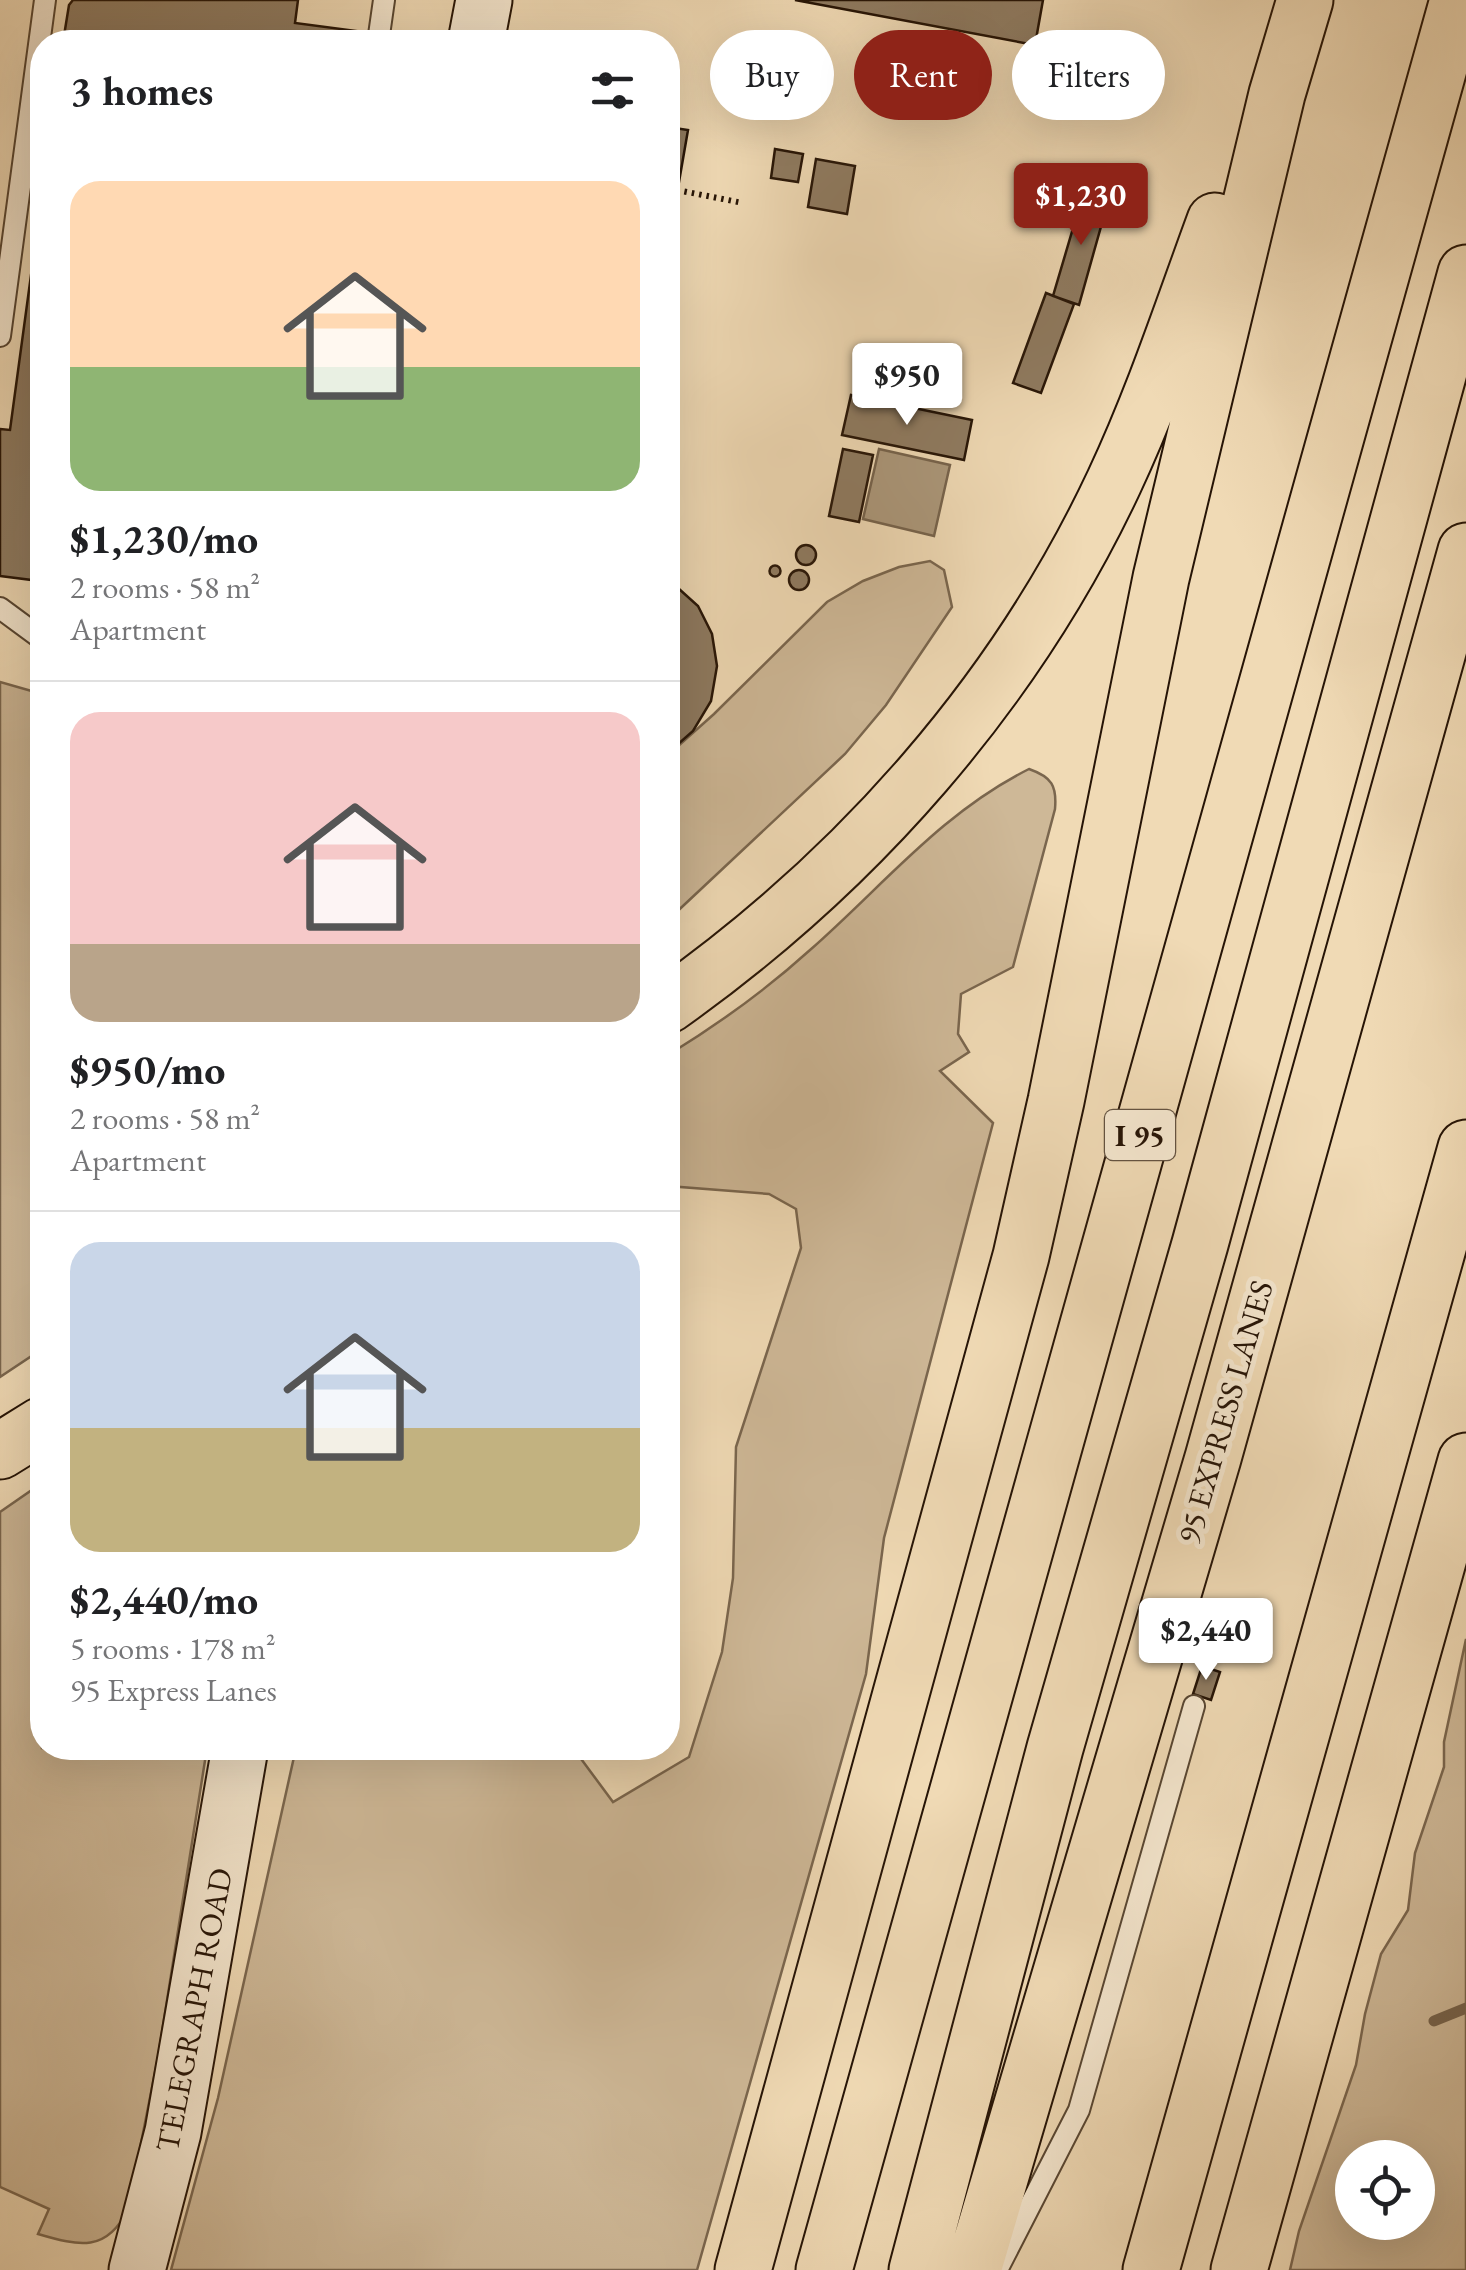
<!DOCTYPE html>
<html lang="en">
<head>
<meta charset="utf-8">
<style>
	:root { --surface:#fff; --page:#f6f6f6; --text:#202124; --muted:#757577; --line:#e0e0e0; --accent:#8f2418 }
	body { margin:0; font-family:"EB Garamond",serif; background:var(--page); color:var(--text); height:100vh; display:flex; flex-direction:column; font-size:38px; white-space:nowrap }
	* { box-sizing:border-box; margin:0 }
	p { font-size:32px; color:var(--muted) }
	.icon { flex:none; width:55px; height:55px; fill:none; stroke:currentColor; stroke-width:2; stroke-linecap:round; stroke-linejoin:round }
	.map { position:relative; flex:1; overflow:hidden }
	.sheet { position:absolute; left:30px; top:30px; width:650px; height:1730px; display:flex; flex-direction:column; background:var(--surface); border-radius:40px; box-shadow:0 10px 40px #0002 }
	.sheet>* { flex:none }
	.hud { position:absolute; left:710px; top:30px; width:605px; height:90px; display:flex; gap:20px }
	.buttons { position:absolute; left:1335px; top:2140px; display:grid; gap:20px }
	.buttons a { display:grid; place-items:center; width:100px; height:100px; border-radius:50%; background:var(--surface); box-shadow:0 10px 40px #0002; font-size:50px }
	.price { position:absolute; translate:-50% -85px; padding:0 22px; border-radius:10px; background:#fff; color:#222; font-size:32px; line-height:65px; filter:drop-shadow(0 2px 5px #0008) }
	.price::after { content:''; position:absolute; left:50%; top:60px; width:30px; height:22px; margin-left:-15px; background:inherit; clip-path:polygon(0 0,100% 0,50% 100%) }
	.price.on { background:var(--accent); color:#fff }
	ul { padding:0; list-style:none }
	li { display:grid; align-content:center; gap:20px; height:530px; padding:0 40px }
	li+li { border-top:2px solid var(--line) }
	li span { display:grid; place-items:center; height:310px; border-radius:30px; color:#555 }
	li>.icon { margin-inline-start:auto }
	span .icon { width:180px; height:180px; fill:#fffc; stroke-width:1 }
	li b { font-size:42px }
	h2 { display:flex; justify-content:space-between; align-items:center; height:120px; padding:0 40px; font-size:42px }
	.pill { padding:0 35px; border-radius:45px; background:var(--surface); box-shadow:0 10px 40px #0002; font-size:35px; line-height:90px }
	.pill.on { background:var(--accent); color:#fff }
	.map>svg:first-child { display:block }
	.green { fill:#ceb897; stroke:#7a664e; stroke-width:2.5; fill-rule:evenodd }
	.water { fill:#ab977a; stroke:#76634c; stroke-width:2.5 }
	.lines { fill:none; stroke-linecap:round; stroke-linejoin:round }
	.stream { stroke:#76634c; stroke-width:11 }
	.building { fill:#8f7b61; stroke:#261406; stroke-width:2.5 }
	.lane-casing { stroke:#584632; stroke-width:24 }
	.secondary-casing { stroke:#261406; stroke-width:59 }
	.highway-casing { stroke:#261406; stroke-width:59 }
	.path { stroke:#261406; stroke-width:6; stroke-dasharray:2.5 5; stroke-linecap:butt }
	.lane { stroke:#f5e7cf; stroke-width:20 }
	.secondary { stroke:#f5e7cf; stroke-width:55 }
	.highway { stroke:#f0dab5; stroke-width:55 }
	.labels { text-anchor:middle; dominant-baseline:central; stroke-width:10; stroke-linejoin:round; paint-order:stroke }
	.shield { fill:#f5e7cf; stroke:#645342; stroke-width:2.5 }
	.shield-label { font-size:30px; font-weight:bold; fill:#261406 }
	.street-label { font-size:32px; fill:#261406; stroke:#f5e7cf }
</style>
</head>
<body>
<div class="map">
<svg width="1466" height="2270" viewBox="0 0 1466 2270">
	<rect width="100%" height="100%" fill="#f0dab5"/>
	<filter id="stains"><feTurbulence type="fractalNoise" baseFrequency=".002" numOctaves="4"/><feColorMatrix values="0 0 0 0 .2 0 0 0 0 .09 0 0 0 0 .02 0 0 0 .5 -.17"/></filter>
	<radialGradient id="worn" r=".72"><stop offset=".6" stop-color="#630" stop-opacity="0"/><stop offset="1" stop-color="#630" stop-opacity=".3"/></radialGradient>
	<path class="green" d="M930,561L944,570L952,607L886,705L845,754L668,920V755L714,714L827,602L863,581L899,567Z
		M0,682L42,694V1349L0,1377Z
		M1029,769C1052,777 1057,786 1055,809L1013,967L961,994L958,1034L969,1052L940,1071L993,1123L884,1538L866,1674L697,2270H171L218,2098L296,1748H573L613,1802L689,1757L722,1652L733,1578L736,1447L801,1248L796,1209L769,1194L668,1186V1055C717,1025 767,989 810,950C883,886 941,813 1029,769Z
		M42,1483V1748H207L158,2057L128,2209C107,2253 79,2246 38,2234L49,2209L0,2187V1512Z
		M1466,1639V2270H1290L1299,2231L1356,2065L1365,2014L1381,1954L1408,1910L1415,1853L1444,1767V1742ZM1352,2158H1418V2222H1352Z"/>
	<path class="water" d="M879,449L950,465L934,536L863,519Z"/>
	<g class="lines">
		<path class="stream" d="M1434,2021L1466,2008"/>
	</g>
	<path class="building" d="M73,0H298L295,23L364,32L363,42H63L69,5Z
		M795,0H1043L1035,45Z
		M668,127L688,130L670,234L668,233Z
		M775,149L803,154L798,182L771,178Z
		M816,159L855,166L847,214L808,207Z
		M1084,191L1109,198L1079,305L1053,296Z
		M42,194V502L32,580L0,576V429L10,430Z
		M1046,293L1074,304L1041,393L1013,383Z
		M851,395L972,420L964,460L842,435Z
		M843,449L873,455L859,522L829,516Z
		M796 555a10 10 0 1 1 20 0a10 10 0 1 1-20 0Z
		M769.5 571a5.5 5.5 0 1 1 11 0a5.5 5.5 0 1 1-11 0Z
		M789 580a10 10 0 1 1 20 0a10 10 0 1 1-20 0Z
		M668,579L698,606L712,634L717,666L711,701L693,731L668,753Z
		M1202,1666L1220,1672L1211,1700L1193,1694Z"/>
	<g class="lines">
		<defs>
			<path id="lane" d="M378,42L384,0
				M0,336L45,0
				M0,608L42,639
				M997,2270L1079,2110L1194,1706"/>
			<path id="secondary" d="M476,42L484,0
				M137,2270L173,2132L240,1748"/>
			<path id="highway" d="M668,1005C857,871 1015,693 1114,482C1154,397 1183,308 1215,221
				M0,1451L42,1425
				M743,2270L1021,1256L1056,1101L1161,578L1277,94L1305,0
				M824,2270L1458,0
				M917,2270L1055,1748L1200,1244L1466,273
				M973,2270L1213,1458L1466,551
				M1151,2270L1466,1148
				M1239,2270L1466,1461"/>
		</defs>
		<use href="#lane" class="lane-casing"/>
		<use href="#secondary" class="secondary-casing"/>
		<use href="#highway" class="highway-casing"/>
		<path class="path" d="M629,42L631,30
			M655,42L656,35
			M677,190L743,203"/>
		<use href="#lane" class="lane"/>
		<use href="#secondary" class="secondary"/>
		<use href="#highway" class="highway"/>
	</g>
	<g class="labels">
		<rect class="shield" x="1105" y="1110" width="70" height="50" rx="8"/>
		<g class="shield-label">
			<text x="1140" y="1135">I 95</text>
		</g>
		<g class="street-label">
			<text transform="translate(1225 1412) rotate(-74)">95 EXPRESS LANES</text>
			<text transform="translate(194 2010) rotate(-79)">TELEGRAPH ROAD</text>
		</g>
	</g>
	<rect width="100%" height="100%" filter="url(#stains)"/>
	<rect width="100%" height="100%" fill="url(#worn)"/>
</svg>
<div class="buttons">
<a><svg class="icon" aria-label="locate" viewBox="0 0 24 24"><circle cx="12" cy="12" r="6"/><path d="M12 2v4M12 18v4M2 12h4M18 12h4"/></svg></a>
</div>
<b class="price on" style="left:1081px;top:248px">$1,230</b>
<b class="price" style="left:907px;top:428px">$950</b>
<b class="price" style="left:1206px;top:1683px">$2,440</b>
<div class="hud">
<a class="pill">Buy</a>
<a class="pill on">Rent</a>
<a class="pill">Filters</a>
</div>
<section class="sheet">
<h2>3 homes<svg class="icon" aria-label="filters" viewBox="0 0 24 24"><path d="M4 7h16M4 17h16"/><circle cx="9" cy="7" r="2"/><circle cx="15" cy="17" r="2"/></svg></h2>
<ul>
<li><span style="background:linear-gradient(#ffd9b3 60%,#8fb573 0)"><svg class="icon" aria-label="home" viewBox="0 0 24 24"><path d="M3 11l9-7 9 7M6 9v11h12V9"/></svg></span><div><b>$1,230/mo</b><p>2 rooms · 58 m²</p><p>Apartment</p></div></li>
<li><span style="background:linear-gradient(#f6c9c9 75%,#b9a48a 0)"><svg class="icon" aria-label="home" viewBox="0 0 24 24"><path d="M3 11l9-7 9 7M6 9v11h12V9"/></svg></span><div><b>$950/mo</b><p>2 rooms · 58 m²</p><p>Apartment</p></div></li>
<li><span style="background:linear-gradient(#c9d6e8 60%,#c2b280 0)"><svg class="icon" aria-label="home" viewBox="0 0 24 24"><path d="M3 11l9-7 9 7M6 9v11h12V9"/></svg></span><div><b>$2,440/mo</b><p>5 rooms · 178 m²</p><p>95 Express Lanes</p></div></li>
</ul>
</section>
</div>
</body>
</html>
